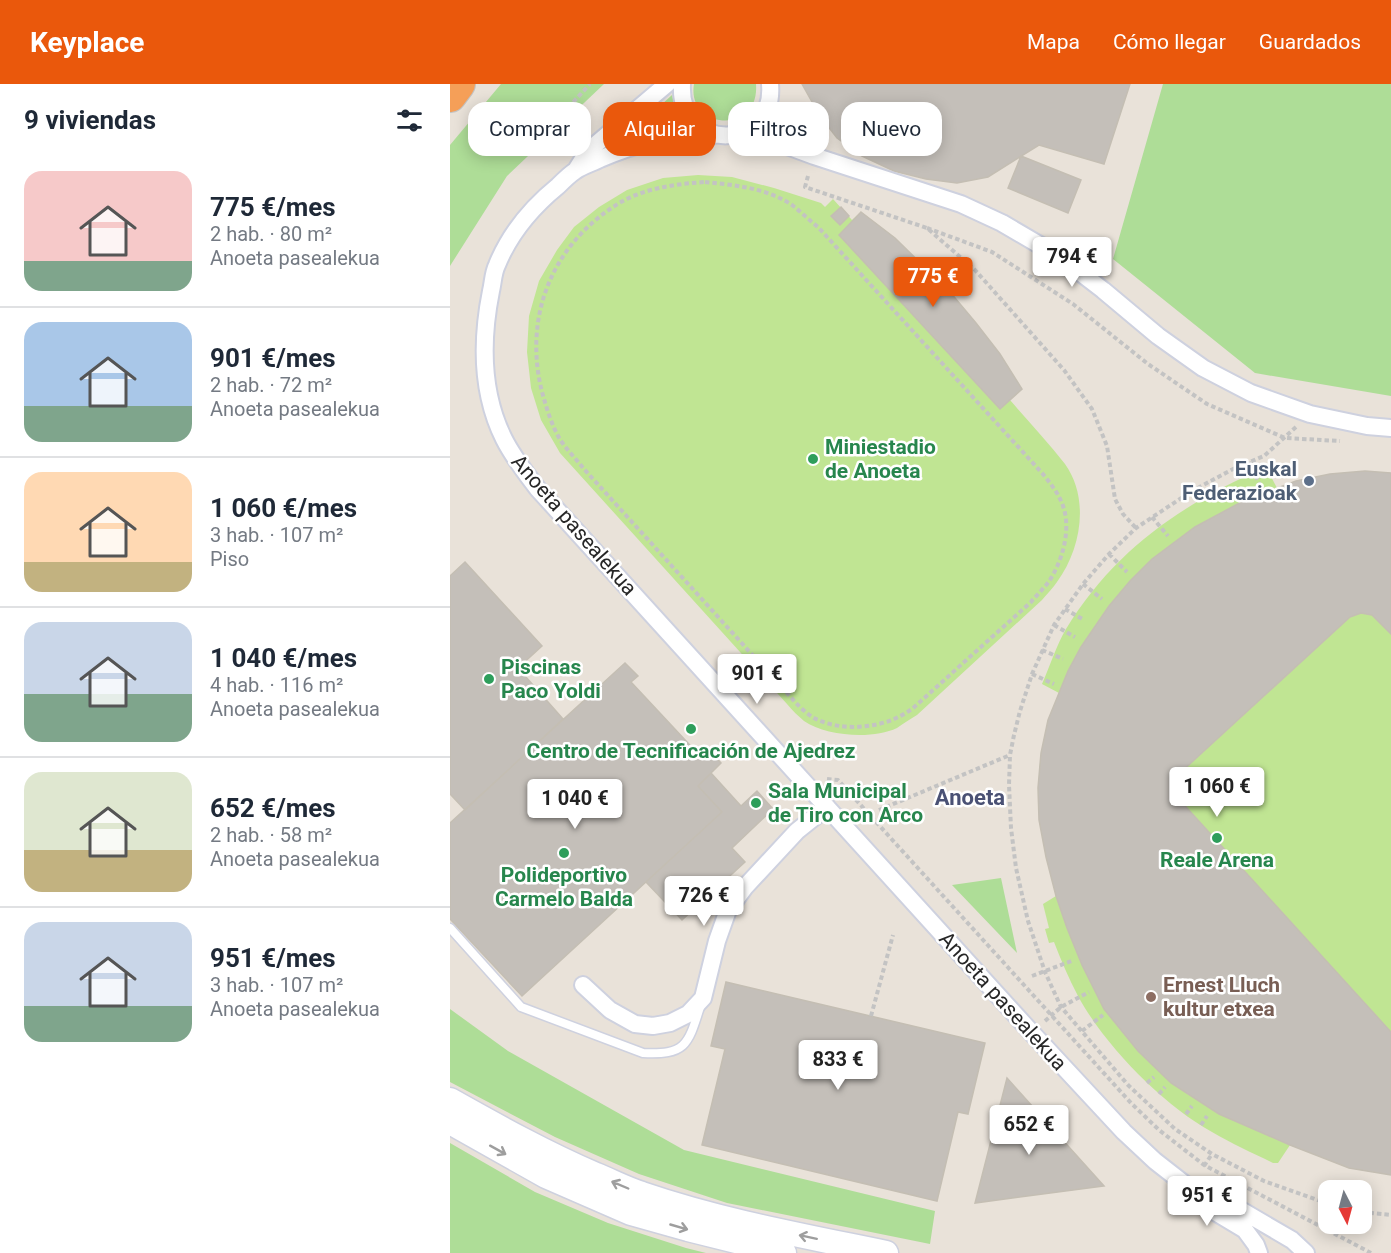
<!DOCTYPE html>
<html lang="es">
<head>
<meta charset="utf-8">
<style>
	:root { --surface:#fff; --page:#f6f6f7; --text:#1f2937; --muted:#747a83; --line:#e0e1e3; --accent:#ea580c }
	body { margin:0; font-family:Roboto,sans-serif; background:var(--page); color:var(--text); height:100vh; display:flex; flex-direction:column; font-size:22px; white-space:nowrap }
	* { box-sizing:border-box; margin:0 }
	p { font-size:20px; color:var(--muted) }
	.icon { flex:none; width:33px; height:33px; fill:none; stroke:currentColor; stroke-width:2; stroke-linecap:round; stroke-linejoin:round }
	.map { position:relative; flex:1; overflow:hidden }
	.details { display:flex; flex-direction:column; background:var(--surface); width:450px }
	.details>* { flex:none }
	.guide { position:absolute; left:18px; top:18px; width:570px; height:54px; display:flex; gap:12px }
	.needle { width:39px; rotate:174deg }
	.controls { position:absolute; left:868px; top:1096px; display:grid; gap:12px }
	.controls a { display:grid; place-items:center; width:54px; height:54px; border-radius:12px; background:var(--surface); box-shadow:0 3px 15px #0003; font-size:30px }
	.price { position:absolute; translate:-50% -51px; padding:0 14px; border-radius:6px; background:#fff; color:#222; font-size:20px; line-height:39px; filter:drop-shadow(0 2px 3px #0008) }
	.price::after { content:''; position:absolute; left:50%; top:36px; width:18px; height:14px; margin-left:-9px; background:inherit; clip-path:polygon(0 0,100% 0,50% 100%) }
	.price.on { background:var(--accent); color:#fff }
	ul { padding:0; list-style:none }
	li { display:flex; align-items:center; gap:18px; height:150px; padding:0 24px }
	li+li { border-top:2px solid var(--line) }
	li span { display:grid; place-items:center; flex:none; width:168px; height:120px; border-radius:18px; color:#555 }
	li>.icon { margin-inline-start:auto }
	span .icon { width:72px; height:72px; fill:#fffc; stroke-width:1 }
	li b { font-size:26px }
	h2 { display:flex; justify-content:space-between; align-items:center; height:72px; padding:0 24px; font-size:26px }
	.tag { padding:0 21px; border-radius:18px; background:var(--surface); box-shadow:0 3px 15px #0003; font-size:21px; line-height:54px }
	.tag.on { background:var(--accent); color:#fff }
	header { display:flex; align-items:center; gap:36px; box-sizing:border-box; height:84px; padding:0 30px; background:var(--accent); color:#fff }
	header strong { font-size:28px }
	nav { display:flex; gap:33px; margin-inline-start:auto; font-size:21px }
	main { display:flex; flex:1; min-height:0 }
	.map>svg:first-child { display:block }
	.green { fill:#aedd97 }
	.pitch { fill:#c0e593 }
	.building { fill:#c4bfb9; stroke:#c4beb3; stroke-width:1.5 }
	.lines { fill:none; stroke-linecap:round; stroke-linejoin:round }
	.lane-casing { stroke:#ced1df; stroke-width:11 }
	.street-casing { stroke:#ced1df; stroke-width:20 }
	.secondary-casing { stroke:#ced1df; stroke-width:27 }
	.highway-casing { stroke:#c3c3c3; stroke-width:34 }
	.path { stroke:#c3c3c3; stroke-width:4; stroke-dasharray:4.5 3; stroke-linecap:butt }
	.lane { stroke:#fff; stroke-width:8 }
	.street { stroke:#fff; stroke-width:16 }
	.secondary { stroke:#fff; stroke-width:24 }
	.highway { stroke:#f59f58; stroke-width:32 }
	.oneway { stroke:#9e9e9e }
	.leisure-dot { fill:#2e9e5b; stroke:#fff; stroke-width:2 }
	.service-dot { fill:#5c6f8a; stroke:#fff; stroke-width:2 }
	.education-dot { fill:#8d6e63; stroke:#fff; stroke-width:2 }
	.labels { text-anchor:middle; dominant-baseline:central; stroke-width:5; stroke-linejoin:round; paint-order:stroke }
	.leisure-label { font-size:21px; font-weight:bold; fill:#27864d; stroke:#fff; text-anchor:start }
	.service-label { font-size:21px; font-weight:bold; fill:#4e5e75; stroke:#fff; text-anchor:end }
	.street-label { font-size:21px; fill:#272727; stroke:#fff }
	.education-label { font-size:21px; font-weight:bold; fill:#785e54; stroke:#fff; text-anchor:start }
	.neighbourhood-label { font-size:22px; font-weight:bold; fill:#4a5174; stroke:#fff }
</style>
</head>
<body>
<header>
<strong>Keyplace</strong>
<nav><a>Mapa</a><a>Cómo llegar</a><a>Guardados</a></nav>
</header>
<main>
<section class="details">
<h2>9 viviendas<svg class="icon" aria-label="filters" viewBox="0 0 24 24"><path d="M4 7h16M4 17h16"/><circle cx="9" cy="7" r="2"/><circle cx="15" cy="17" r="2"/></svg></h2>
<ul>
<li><span style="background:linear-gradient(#f6c9c9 75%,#7fa58c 0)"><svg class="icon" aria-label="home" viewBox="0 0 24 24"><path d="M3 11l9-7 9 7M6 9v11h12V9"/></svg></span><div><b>775 €/mes</b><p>2 hab. · 80 m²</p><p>Anoeta pasealekua</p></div></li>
<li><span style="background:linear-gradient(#a9c7e8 70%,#7fa58c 0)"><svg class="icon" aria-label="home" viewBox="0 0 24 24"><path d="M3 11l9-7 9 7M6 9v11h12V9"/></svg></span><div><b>901 €/mes</b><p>2 hab. · 72 m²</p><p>Anoeta pasealekua</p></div></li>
<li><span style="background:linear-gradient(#ffd9b3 75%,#c2b280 0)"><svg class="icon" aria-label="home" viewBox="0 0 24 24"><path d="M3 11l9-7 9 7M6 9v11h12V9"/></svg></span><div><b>1 060 €/mes</b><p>3 hab. · 107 m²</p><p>Piso</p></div></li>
<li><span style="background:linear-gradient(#c9d6e8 60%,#7fa58c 0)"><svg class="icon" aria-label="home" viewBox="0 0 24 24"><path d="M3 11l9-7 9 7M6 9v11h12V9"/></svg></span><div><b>1 040 €/mes</b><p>4 hab. · 116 m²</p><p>Anoeta pasealekua</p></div></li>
<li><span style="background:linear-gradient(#dfe7d0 65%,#c2b280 0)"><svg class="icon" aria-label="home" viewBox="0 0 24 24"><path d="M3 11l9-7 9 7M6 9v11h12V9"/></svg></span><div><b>652 €/mes</b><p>2 hab. · 58 m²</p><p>Anoeta pasealekua</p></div></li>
<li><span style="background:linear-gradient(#c9d6e8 70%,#7fa58c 0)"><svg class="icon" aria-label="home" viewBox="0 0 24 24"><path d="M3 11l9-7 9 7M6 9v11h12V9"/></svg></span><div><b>951 €/mes</b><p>3 hab. · 107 m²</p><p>Anoeta pasealekua</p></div></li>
</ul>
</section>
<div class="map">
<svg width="941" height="1169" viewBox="0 0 941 1169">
	<rect width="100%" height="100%" fill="#e9e2d9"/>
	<path class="green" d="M51,0H154L57,92L0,182V61Z
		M244,0H306C310,52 236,45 244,0Z
		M713,0H941V312L805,289L663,175Z
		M222,11L226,29L232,38L185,45Z
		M551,794L567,869L502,801Z
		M0,925L58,967L234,1066L485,1127L480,1160L277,1119L189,1090L105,1053L0,998Z
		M0,1059L85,1108L158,1139L236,1164L256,1169H0Z"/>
	<path class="pitch" d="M248,91L282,93L324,104L371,119L375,123L383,115L402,136L411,128L445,154L500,208L526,239L550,270L572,305L560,316C578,337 598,358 615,380C640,415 631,465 607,498C603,504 597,510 592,516L467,631C460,635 453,640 447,644C422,656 376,652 354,637C348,632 342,626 337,620L110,369L91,336L81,304L77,268L79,232L89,197L107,166L124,143L149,123L177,106L213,94Z
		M816,383L827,404C867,391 899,386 941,389V1091L899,1084L840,1061L828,1079H823C803,1069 782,1060 762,1048C713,1021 655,962 628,912C619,895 611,876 604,858L599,859L595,845L599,844L593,820L606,812C593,763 584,722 591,671C594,651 603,629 609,609L592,600C600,582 606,562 616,545C665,465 732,420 816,383Z"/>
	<path class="building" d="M352,0H680L654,80L589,61L538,93L507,99L476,95L444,87L412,72L387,54L370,32Z
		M571,72L631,96L618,129L558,104Z
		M391,123L399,132L390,141L381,132Z
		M411,128L445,154L500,208L526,239L550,270L572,305L550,325L389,151Z
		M915,387L941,389V550L922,531L911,529L900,533L731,688L725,696L724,704L726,712L941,948V1091L899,1084L840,1061L769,1030L721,999L688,967L654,925L632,881L617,844L606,812L596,773L589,736L588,704L591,669L598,636L618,587L631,563L659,522L680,497L702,475L745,443L795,416L846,397L880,390Z
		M15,478L92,562L68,584L113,635L15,726L0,710V492Z
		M175,579L188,592L181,598L251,673L259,666L271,679L248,702L272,728L72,912L0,835V739Z
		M261,689L291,722L307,707L323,725L282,764L295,778L232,836L196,798L272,728L248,702Z
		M276,898L535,959L518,1030L508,1028L487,1117L252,1061L275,965L261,962Z
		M557,994L654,1102L525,1119Z"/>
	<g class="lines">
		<defs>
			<path id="lane" d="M307,40L322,44H336L370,32
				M0,844L71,923L193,969C236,971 238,961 250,923"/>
			<path id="street" d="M232,0C228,70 326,67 320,0
				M297,47L364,72L511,120L552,139L610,173L653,206L708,252L753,284L801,309L860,330L917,342L941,344
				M265,51C222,51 189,58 150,75C142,79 132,82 125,87C119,91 113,97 108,102C81,124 60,149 47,181C43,189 43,199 41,207C31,257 31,309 54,355C63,373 75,388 87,404L582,949L674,1048L705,1077L737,1102L745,1116L795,1146L806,1161L809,1169
				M126,86L138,67L217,0
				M133,901L160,926L185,940L203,942L220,939L238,930L253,914L267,857L278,826L295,803L347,747L377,723
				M737,1102L753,1104L842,1156L856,1169"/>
			<path id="secondary" d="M0,1016C48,1043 95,1069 146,1091C161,1097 176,1105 192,1110C271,1137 354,1152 436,1169
				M0,1038L96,1092L181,1129L238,1145L334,1169"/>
			<path id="highway" d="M0,12L9,0"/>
		</defs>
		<use href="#lane" class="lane-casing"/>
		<use href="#street" class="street-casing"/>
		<use href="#secondary" class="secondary-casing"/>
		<use href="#highway" class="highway-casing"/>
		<path class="path" d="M113,29L140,0
			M358,92L355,103L477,144L525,186L614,286L642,325L657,362L665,415L673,430L686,444
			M255,98C284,101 317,104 342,121C351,128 359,136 368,143L592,389C601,400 610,411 614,425C621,449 611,481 597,500C592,506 586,512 581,518L462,625C456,629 449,633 442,636C418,645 387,646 364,634C357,630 351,624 346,619L134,385C127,376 118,367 111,357C103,344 98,329 94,315C71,237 100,160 171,118C196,104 226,100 255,98Z
			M477,144L542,168L623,220L698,280L757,320L835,354L890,357
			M846,343L814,372L785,384L742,407L686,444L659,470L633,500L604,541L582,590L570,627L564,651L560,671L559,701L561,744L566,784L578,837L595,888L611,923L678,1001L725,1045L762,1070L814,1097L879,1120
			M799,378L810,401
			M785,384L790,394
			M702,433L718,452
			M659,470L677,488
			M633,500L652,515
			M615,525L634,536
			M604,541L625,553
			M592,566L613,575
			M582,590L604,600
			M377,695L388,696L681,1019L709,1046L754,1081L921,1169
			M429,726L560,671
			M582,892L624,876
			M421,932L443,851
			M595,937L611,923L639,908
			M632,947L653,931
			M697,999L704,993
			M709,1010L715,1003
			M736,1030L742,1022
			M751,1041L757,1032
			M754,1082L762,1070
			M912,1128L941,1131"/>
		<use href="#lane" class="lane"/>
		<use href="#street" class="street"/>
		<use href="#secondary" class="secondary"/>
		<use href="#highway" class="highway"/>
	</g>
	<defs><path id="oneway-shaft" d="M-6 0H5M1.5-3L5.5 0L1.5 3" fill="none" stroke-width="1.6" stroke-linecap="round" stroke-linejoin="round" transform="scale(1.5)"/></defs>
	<g class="oneway">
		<use href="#oneway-shaft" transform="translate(48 1066) rotate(29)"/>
		<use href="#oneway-shaft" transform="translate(170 1101) rotate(-157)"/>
		<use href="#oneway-shaft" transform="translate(229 1143) rotate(16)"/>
		<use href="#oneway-shaft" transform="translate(358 1153) rotate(-168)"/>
	</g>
	<g class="leisure-dot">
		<circle cx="363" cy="375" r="6"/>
		<circle cx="39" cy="595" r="6"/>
		<circle cx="241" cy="645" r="6"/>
		<circle cx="306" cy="719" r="6"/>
		<circle cx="767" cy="754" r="6"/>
		<circle cx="114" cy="769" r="6"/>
	</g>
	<circle class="service-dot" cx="859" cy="397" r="6"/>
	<circle class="education-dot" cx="701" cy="913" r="6"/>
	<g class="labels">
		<g class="leisure-label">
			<text x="375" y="363">Miniestadio<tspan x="375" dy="24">de Anoeta</tspan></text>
			<text x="51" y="583">Piscinas<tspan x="51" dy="24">Paco Yoldi</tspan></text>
			<text x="241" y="667" text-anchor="middle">Centro de Tecnificación de Ajedrez</text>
			<text x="318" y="707">Sala Municipal<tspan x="318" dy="24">de Tiro con Arco</tspan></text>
			<text x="767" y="776" text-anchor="middle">Reale Arena</text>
			<text x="114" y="791" text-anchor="middle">Polideportivo<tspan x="114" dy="24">Carmelo Balda</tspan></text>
		</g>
		<g class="service-label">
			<text x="847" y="385">Euskal<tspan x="847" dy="24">Federazioak</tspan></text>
		</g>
		<g class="street-label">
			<text transform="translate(124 441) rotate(49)">Anoeta pasealekua</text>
			<text transform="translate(553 917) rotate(48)">Anoeta pasealekua</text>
		</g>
		<g class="education-label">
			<text x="713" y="901">Ernest Lluch<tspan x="713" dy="24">kultur etxea</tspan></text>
		</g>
		<g class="neighbourhood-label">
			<text x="520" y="713">Anoeta</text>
		</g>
	</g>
</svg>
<div class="controls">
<a><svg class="needle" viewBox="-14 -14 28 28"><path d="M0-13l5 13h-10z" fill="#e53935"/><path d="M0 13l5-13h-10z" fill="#747a83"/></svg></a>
</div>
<b class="price" style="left:622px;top:204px">794 €</b>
<b class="price on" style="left:483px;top:224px">775 €</b>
<b class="price" style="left:307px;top:621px">901 €</b>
<b class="price" style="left:767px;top:734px">1 060 €</b>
<b class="price" style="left:125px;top:746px">1 040 €</b>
<b class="price" style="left:254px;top:843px">726 €</b>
<b class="price" style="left:388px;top:1007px">833 €</b>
<b class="price" style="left:579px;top:1072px">652 €</b>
<b class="price" style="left:757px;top:1143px">951 €</b>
<div class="guide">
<a class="tag">Comprar</a>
<a class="tag on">Alquilar</a>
<a class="tag">Filtros</a>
<a class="tag">Nuevo</a>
</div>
</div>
</main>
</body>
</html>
